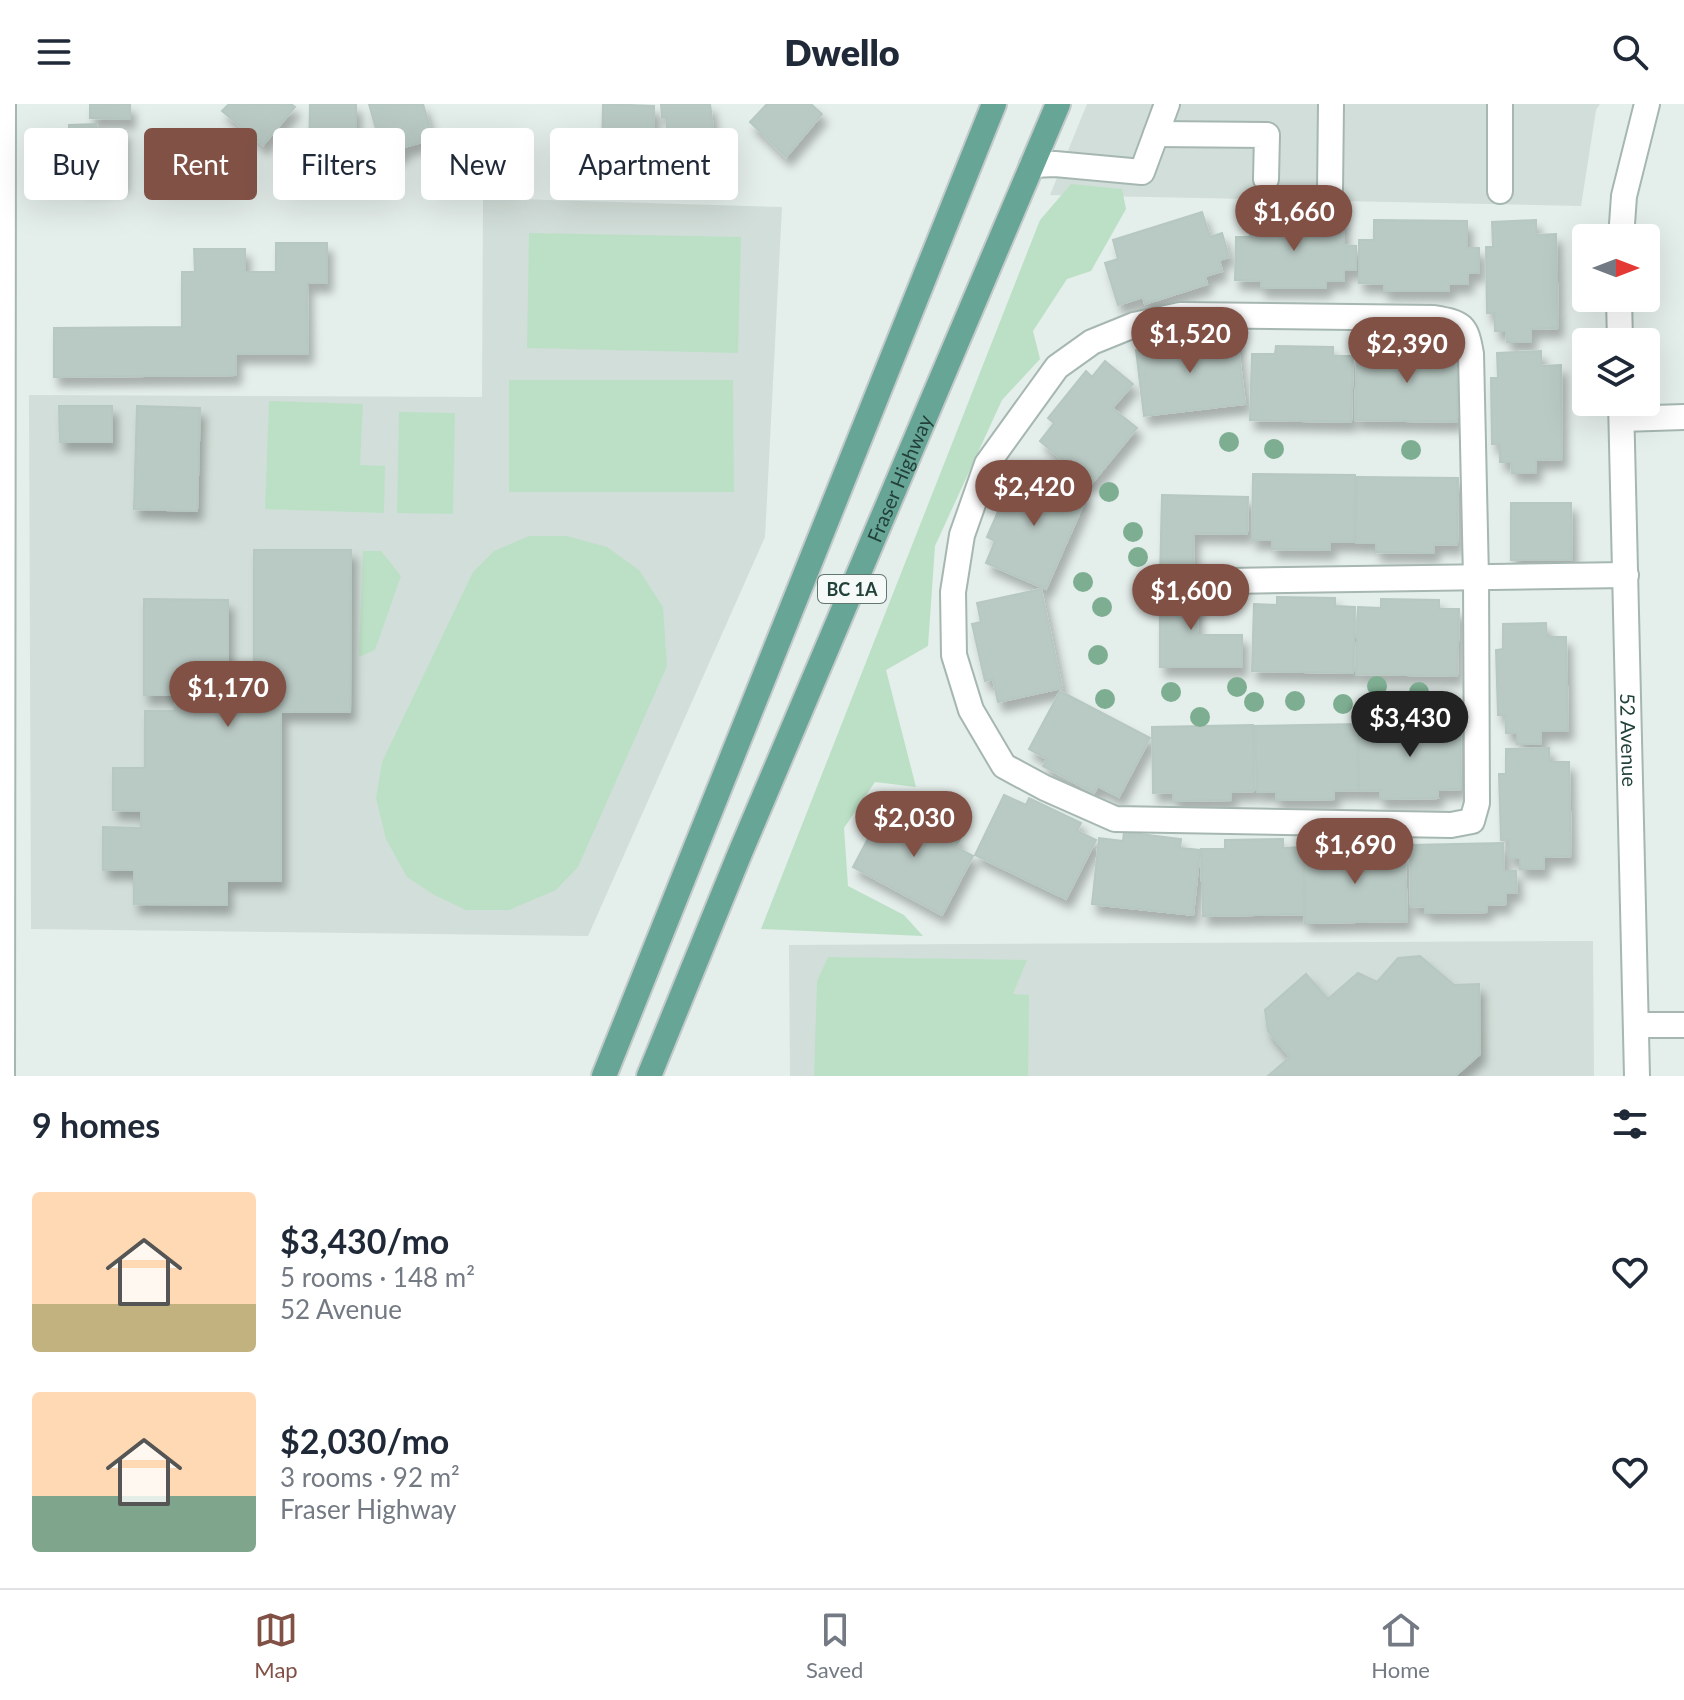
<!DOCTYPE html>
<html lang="en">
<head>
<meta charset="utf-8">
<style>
	:root { --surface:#fff; --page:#f2f2f3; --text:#1f2937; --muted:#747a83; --line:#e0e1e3; --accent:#815146 }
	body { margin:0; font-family:Lato,sans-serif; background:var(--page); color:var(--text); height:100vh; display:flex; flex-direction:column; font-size:30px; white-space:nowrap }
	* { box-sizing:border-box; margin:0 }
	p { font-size:26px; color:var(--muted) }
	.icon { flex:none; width:44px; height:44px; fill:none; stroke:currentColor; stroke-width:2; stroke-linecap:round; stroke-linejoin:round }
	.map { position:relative; height:972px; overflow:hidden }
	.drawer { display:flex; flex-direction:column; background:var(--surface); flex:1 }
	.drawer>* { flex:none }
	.banner { position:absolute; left:24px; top:24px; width:800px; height:72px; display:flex; gap:16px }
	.needle { width:52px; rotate:90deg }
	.tools { position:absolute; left:1572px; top:120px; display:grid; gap:16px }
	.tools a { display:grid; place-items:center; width:88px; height:88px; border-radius:8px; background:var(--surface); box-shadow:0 8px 32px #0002; font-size:40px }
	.price { position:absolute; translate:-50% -68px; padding:0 18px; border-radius:28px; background:var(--accent); color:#fff; font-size:26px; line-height:52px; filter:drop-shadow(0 2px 4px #0008) }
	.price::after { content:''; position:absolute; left:50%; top:48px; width:24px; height:18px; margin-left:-12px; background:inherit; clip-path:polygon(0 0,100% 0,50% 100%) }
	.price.current { background:#222; color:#fff }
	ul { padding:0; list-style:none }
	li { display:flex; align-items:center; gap:24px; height:200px; padding:0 32px }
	li span { display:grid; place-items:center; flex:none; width:224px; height:160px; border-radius:8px; color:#555 }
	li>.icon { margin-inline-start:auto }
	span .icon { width:96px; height:96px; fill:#fffc; stroke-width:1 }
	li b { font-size:34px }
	h2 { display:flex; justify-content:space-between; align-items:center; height:96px; padding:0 32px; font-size:34px }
	.tag { padding:0 28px; border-radius:8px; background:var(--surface); box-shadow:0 8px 32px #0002; font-size:28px; line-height:72px }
	.tag.current { background:var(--accent); color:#fff }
	header { display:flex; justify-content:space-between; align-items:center; height:104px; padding:0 32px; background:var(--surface); font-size:36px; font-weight:800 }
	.tab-bar { display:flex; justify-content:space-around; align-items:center; height:112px; border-top:2px solid var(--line); background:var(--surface); font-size:22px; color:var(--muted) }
	.tab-bar a { display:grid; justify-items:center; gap:4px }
	.tab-bar .current { color:var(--accent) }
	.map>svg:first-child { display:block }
	.built { fill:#d2ded9 }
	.green { fill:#bce0c6 }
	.building { fill:#b9c9c3; stroke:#b6c8c1; stroke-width:2; filter:url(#shadow) }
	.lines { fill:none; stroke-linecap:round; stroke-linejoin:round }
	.minor-casing { stroke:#a6b7b1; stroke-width:28 }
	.major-casing { stroke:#c1cac8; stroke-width:28 }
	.minor { stroke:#fff; stroke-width:24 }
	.major { stroke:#67a596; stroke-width:24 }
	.tree { fill:#7eae92 }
	.labels { text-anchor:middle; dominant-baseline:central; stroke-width:7; stroke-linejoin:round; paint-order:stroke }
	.shield { fill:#f5faf8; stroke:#617872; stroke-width:2 }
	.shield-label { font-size:18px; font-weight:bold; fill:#224139 }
	.street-label { font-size:20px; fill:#224139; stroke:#f5faf8 }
</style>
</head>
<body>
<header><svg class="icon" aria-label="menu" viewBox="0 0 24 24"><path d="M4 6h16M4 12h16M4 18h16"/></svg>Dwello<svg class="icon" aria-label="search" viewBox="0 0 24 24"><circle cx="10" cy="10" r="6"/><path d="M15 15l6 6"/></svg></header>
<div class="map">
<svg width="1684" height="972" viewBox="0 0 1684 972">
	<defs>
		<filter id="shadow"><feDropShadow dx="5" dy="9" stdDeviation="4" flood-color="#0004"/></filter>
	</defs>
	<rect width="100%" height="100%" fill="#e4eeea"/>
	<path class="built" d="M1087,0H1600L1596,6L1581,102L1050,91Z
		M483,94L782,103L765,433L588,832L31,825L29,291L482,293Z
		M1593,837L1594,972H790L789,841Z"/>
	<path class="green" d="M1071,80L1122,85L1126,105L1091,167L1067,175L1033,227L1040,255L1002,296L935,442L928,542L886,566L916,683L875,678L844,724L848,782L904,811L923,832L761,825L1040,116Z
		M529,129L741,133L738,249L527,244Z
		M509,276H733L734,388H509Z
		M269,297L363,300L360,361L385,362L384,409L265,405Z
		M399,308L455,309L453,410L397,409Z
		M529,432H567L607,443L639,466L663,503L667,562L578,763L556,786L509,806H466L434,791L407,773L386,735L376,694L382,658L473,468L494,447Z
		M363,447H381L401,472L375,546L359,553Z
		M828,853L1027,856L1013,890L1029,891L1028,972H814L817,877Z"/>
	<path class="building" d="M90,0H130V15L90,14Z
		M229,0H291L295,3L263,41L222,7Z
		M310,0H356V54H309Z
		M369,0H423L433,35L404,43L402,49L389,52L383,49Z
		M603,0L654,2L653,51H602Z
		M661,0H710L718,64L693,67L690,52L670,56L666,13H662Z
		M767,0H811L822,10L786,53L750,18Z
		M96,20L97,25H124L123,80L84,81V78L78,79L79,52L68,53L69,21Z
		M1202,108L1210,133L1222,129L1229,153L1219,156L1222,167L1205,172L1207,180L1145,200L1143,193L1118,201L1105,159L1118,155L1113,136Z
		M1250,113L1344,114V141L1356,142V166H1344V177H1326V184H1261V177L1235,176L1236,133H1250Z
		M1374,116L1467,117V144H1479V169H1468V180H1449V187H1384V180L1359,179V136H1374Z
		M1536,116V131L1556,130L1558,224L1531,225V238H1507L1506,227H1495V209H1487L1486,143H1493L1492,118Z
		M276,139H327V179H307L308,250H236V271L54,273V224L182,223V168H195L194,145H245V168H276Z
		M1216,228L1217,237L1237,234L1245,300L1144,312L1136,246L1160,243L1158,235Z
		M1276,242L1333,243V252H1353L1351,318L1250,316L1252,250H1275Z
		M1381,242L1438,243V252H1458L1457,318L1355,316L1357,249L1381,250Z
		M1541,247V262L1561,261L1562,355L1536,356V369H1512L1511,358H1500V340H1492L1491,274H1498L1497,249Z
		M1105,257L1133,280L1112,304L1137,324L1091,380L1040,337L1054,319L1048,314L1086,267L1092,273Z
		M59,302H112V338H60Z
		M137,302L200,304L197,407L134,405Z
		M1026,366L1087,392L1046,485L986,459L995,437L987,433L1010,380L1018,384Z
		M1253,370L1355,371L1354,438H1330V446L1272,445V436H1252Z
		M1357,373L1458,374L1457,441L1434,440V449L1376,448V439H1356Z
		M1162,391L1248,393L1247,430L1194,429L1193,474H1160Z
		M1511,399H1571L1572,456H1511Z
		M254,446H351L350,608H281V777H227V801L134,800V766H103V723L141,724V707L113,706V664H145V607H175V591H144V495L228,496V595H254Z
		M1160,477H1198L1197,531H1242V563H1160Z
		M1041,485L1062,584L998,598L993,575L985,577L972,520L981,518L977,499Z
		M1277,493L1335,494V502L1355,503L1353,569L1252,567L1254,500L1277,501Z
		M1381,495L1439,496V505H1459L1457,572L1356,570L1358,503L1381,504Z
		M1546,519L1547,533H1566L1568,627H1541V640H1517V629H1506L1505,611H1498L1496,546L1503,545V520Z
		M1060,587L1150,634L1119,693L1098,682L1094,689L1043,662L1047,655L1029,645Z
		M1460,619L1461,685L1437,686L1438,694L1380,695V686L1359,687V620Z
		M1357,620L1358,686L1334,687V695L1276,696V688H1257L1255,622Z
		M1253,621L1254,687L1231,688V696L1173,697V688L1153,689L1152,623Z
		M1549,644L1550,658H1569L1571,752L1544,753V765H1520V754H1509V736H1501L1499,670H1506V645Z
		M1004,691L1026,701L1029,694L1081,719L1077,727L1096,736L1066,795L975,751Z
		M884,704L904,715L908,708L960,735L956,743L973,752L942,811L853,763Z
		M1124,728L1181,735L1180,744L1200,746L1193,811L1092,800L1099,734L1123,737Z
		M1283,735V744L1303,743L1304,810L1203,812L1201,745H1225V736Z
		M1503,739L1504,767H1516L1517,789H1506V800L1487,801V808L1425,809V802L1411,803L1410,741Z
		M1385,742V751L1405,750L1407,817L1305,819L1304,752H1328L1327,743Z
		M1420,852L1454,881L1479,880L1480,950L1455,972L1269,971L1290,953L1268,927L1265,906L1306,870L1328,895L1358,869L1377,878L1398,854Z"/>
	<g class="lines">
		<defs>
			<g id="minor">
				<path d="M1500,0V87"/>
				<path d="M1156,30L1267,31L1266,75"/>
				<path d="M1032,61L1055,60L1142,68L1167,0"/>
				<path d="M1330,87L1331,0"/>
				<path d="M1621,134L1624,92L1647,0"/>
				<path d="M1619,194L1620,238"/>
				<path d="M1180,211L1434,214C1463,219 1466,221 1471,250L1476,474L1477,699L1472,717L1451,721L1115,715L1045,684L1004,662L971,606L954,551L953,488L962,431L987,360L1057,263L1092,238L1134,221Z"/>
				<path id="s1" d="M1621,298L1637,972"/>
				<path d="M1622,315L1684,313"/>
				<path d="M1228,477L1626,471"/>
				<path d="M1636,921H1684"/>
				<path d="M2,972L3,0"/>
			</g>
			<g id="major">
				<path d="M604,972L994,0"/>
				<path id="s2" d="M649,972L740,749L1058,0"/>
			</g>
		</defs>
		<use href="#minor" class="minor-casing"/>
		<use href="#major" class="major-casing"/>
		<use href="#minor" class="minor"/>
		<use href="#major" class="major"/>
	</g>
	<g class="tree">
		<circle cx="1229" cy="338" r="10"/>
		<circle cx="1274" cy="345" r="10"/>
		<circle cx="1411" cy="346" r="10"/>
		<circle cx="1109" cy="388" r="10"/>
		<circle cx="1133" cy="428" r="10"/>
		<circle cx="1138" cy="453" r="10"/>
		<circle cx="1083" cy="478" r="10"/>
		<circle cx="1102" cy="503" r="10"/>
		<circle cx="1098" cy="551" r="10"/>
		<circle cx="1377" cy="582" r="10"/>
		<circle cx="1237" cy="583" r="10"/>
		<circle cx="1171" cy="588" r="10"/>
		<circle cx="1419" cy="588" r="10"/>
		<circle cx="1105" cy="595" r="10"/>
		<circle cx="1295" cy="597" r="10"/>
		<circle cx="1254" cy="598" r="10"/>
		<circle cx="1343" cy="600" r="10"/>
		<circle cx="1200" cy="613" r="10"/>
		<circle cx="949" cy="713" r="10"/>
	</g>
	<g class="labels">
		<rect class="shield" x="818" y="471" width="68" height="28" rx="6"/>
		<g class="shield-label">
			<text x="852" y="485">BC 1A</text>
		</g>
		<g class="street-label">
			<text stroke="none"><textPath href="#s2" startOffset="648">Fraser Highway</textPath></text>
			<text stroke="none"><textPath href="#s1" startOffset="338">52 Avenue</textPath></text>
		</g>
	</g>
</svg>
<div class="tools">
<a><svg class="needle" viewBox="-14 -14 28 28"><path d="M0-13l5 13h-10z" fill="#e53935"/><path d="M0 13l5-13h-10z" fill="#747a83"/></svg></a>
<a><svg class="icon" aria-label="layers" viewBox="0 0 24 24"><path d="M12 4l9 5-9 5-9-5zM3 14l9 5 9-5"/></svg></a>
</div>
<b class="price" style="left:1294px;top:149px">$1,660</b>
<b class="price" style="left:1190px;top:271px">$1,520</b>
<b class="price" style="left:1407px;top:281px">$2,390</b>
<b class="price" style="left:1034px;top:424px">$2,420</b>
<b class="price" style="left:1191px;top:528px">$1,600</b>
<b class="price" style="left:228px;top:625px">$1,170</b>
<b class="price current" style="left:1410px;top:655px">$3,430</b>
<b class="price" style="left:914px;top:755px">$2,030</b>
<b class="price" style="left:1355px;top:782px">$1,690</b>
<div class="banner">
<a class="tag">Buy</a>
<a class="tag current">Rent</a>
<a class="tag">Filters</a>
<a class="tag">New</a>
<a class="tag">Apartment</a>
</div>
</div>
<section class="drawer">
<h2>9 homes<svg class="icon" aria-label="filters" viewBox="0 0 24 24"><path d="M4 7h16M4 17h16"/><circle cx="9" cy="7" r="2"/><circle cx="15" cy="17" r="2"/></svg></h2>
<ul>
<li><span style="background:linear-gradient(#ffd9b3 70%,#c2b280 0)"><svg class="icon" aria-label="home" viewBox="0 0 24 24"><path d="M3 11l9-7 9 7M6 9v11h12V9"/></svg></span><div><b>$3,430/mo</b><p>5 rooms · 148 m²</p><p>52 Avenue</p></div><svg class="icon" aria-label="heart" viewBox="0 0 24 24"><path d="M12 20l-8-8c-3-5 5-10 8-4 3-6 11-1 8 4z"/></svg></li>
<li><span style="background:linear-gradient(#ffd9b3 65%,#7fa58c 0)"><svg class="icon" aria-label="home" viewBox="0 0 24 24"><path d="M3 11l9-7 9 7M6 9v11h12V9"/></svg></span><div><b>$2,030/mo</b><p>3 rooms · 92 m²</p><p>Fraser Highway</p></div><svg class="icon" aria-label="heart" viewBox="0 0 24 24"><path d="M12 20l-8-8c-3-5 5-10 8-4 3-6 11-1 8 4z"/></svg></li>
</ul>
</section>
<nav class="tab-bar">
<a class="current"><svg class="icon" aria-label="map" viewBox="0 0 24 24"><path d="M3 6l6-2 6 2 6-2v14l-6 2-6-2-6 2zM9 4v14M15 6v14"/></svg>Map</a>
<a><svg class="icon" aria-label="saved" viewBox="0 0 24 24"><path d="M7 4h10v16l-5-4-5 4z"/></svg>Saved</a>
<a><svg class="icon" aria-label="home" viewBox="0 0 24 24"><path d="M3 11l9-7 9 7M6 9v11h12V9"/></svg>Home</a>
</nav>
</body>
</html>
